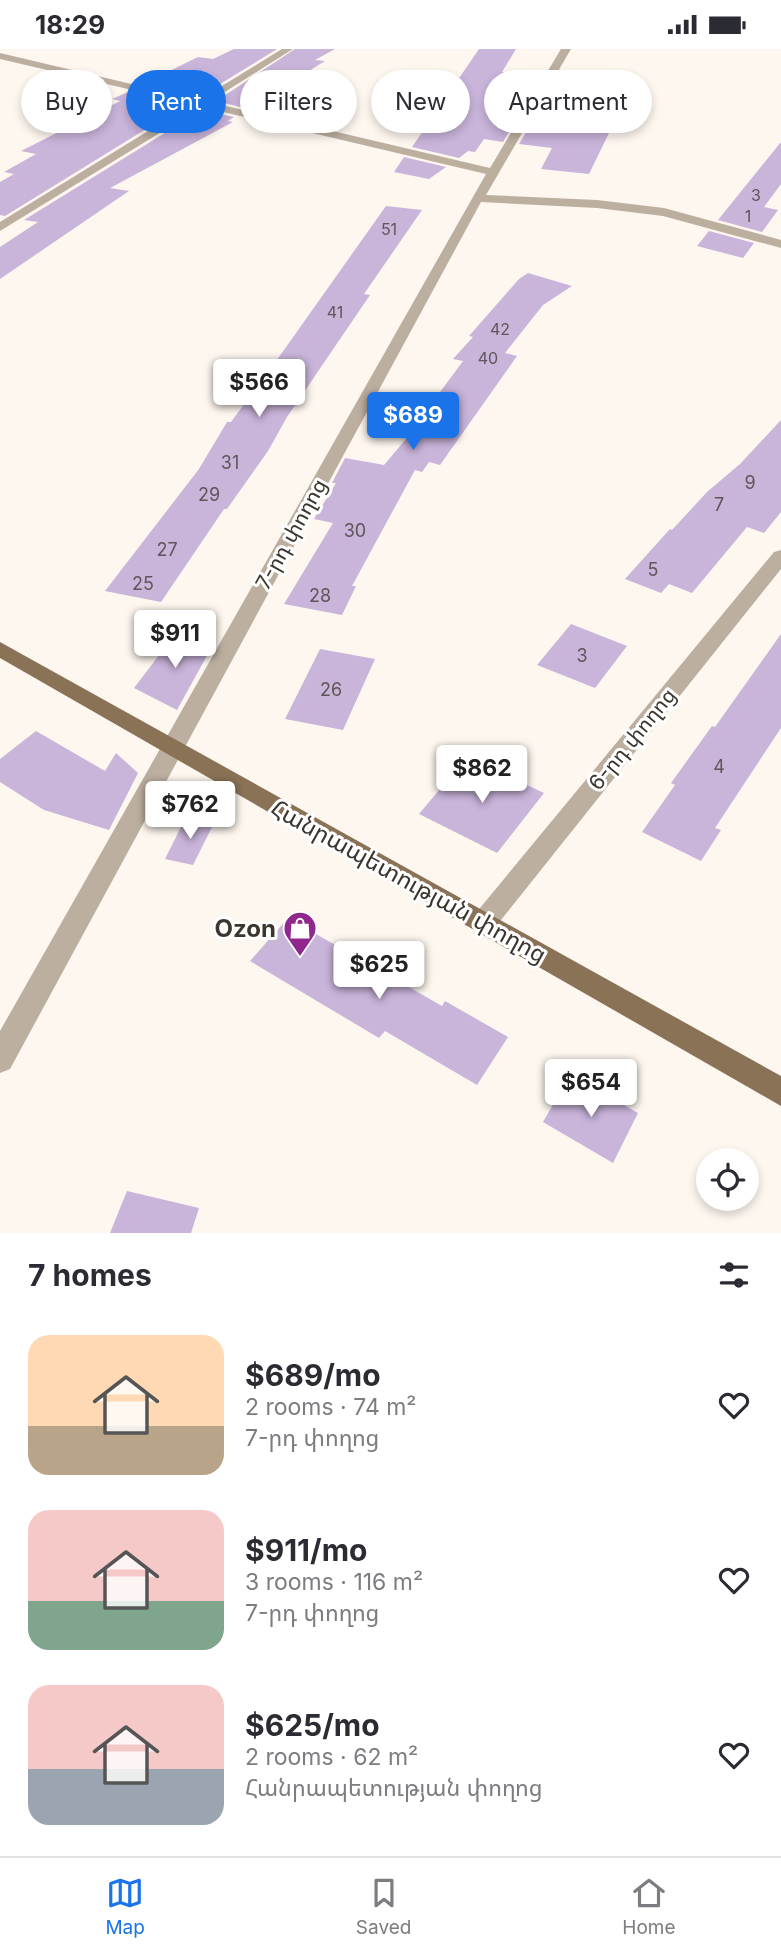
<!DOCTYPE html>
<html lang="en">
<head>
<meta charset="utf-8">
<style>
	:root { --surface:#fff; --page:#f7f7f7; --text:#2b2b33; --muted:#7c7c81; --line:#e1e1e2; --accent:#1a73e8 }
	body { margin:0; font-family:Inter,"Noto Sans Armenian",sans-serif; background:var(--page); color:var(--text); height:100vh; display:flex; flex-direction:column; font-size:26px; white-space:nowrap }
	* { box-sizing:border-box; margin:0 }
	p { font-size:23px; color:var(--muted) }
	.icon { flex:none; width:38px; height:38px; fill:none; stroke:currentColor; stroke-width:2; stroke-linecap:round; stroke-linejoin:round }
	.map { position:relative; height:1184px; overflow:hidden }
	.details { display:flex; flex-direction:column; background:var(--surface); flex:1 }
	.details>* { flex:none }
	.top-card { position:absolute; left:21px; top:21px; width:740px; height:63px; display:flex; gap:14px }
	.tools { position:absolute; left:696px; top:1099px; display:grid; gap:14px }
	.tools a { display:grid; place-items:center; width:63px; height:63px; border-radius:50%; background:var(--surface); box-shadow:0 4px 10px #0003; font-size:35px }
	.price { position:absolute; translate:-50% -60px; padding:0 16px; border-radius:7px; background:#fff; color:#222; font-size:23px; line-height:46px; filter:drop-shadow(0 2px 4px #0008) }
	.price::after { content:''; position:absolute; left:50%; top:42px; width:21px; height:16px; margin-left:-10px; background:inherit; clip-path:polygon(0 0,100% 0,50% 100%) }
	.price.current { background:var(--accent); color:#fff }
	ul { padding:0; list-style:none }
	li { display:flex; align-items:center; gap:21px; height:175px; padding:0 28px }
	li span { display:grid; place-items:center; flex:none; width:196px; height:140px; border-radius:21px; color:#555 }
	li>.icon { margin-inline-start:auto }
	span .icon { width:84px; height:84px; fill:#fffc; stroke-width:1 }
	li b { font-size:30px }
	h2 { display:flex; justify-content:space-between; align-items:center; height:84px; padding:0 28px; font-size:30px }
	.tag { padding:0 24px; border-radius:32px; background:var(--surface); box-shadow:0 4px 10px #0003; font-size:24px; line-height:63px }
	.tag.current { background:var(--accent); color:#fff }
	.status { display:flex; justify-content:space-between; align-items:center; height:49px; padding:0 35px; background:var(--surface); direction:ltr }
	.status svg { height:19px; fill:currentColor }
	.tab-bar { display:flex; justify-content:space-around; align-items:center; height:98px; border-top:2px solid var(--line); background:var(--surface); font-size:19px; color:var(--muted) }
	.tab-bar a { display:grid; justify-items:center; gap:4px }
	.tab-bar .current { color:var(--accent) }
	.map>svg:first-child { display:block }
	.building { fill:#c9b4da }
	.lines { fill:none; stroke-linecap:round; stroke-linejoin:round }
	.street { fill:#bdafa0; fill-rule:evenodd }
	.primary { fill:#8a7257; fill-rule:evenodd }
	.labels { text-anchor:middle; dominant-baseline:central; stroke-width:6; stroke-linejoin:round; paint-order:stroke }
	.far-number-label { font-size:16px; fill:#5f565a }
	.number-label { font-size:18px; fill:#5f565a }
	.street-label { font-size:21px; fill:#3c362f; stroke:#fff }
	.near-street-label { font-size:24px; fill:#3c362f; stroke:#fff }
	.near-poi-label { font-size:24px; font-weight:bold; fill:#3c362f; stroke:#fff; text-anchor:end }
</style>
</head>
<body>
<div class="status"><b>18:29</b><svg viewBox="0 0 49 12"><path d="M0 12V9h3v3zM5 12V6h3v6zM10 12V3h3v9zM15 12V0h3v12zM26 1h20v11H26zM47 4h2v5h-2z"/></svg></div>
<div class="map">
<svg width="781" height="1184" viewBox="0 0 781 1184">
	<rect width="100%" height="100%" fill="#fdf7ef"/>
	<path class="building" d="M234,0H277L199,48L143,35L198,8L213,10Z
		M295,0H335L315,11L325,12L248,60L216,52Z
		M479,0H516L502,23L515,24L485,56L523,59L503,93L484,90L475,103L468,102L459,109L412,98Z
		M584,32L610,34L585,79L610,82L589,125L541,120L552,99L519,95L539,61L557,62Z
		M128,43L185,56L5,167L0,166V133L14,125L4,123L36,105L21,102L120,52L112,50Z
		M202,61L234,68L228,72L233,73L110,139L129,142L0,230V198L38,173L24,171Z
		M781,93V135L764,158L778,161L762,183L718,171Z
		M404,108L446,118L429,130L394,123Z
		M386,157L422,161L364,245L370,246L287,368L268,402L227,460H224L161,553L105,542L199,420L227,373H231L279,308Z
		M709,182L754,194L743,209L697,197Z
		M528,224L572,237L543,256L505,304L517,307L440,416L429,413L422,423L415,421L352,537H356L342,566L284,555L333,474L314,470L336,434H332L345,409L384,416L422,371L420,370L463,312L453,310L473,288L469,287L519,230Z
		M781,371V463L764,484L747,478L692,544L669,535L661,544L625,530L670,480L672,481L707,443L740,415Z
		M571,575L627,597L595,639L537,616Z
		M176,584L215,592L177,661L134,639Z
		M781,585V679L715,779L721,781L701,812L642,783L675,736L671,734L712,677L715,678Z
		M320,600L375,610L343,681L285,670Z
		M36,682L105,722L116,704L138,724L109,781L44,761L0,733V710Z
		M467,708L544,744L497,804L419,765Z
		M186,768L214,774L193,816L165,810Z
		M288,869L442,957L445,952L508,988L477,1036L385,982L379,989L250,912Z
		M570,1026L638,1064L613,1114L543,1073Z
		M127,1142L199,1159L191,1184H110Z"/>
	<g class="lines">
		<path class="street" d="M282,0H293L209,53L490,119L561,0H571L486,146L597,151L664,159L781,191V199L663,167L597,159L481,153L10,1020L0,1024V982L486,125L202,58L0,182V173L192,55L0,10V4L199,51Z
			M781,501V520L493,881L484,884L475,881L471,873L475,865L774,503Z"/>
		<path class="primary" d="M0,593L781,1027V1057L0,609Z"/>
	</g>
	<defs>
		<symbol id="shop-pin" viewBox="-11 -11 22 30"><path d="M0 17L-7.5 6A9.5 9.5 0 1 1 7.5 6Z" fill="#8f278c" stroke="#fff"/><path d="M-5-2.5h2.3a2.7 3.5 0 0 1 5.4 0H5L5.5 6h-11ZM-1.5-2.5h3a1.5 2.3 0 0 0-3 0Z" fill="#fff"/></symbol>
	</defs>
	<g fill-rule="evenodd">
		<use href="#shop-pin" x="281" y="860" width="38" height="52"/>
	</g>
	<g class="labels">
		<g class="far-number-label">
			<text x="756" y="146">3</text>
			<text x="748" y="167">1</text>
			<text x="389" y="180">51</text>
			<text x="335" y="263">41</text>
			<text x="500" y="280">42</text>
			<text x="488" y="309">40</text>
		</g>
		<g class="number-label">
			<text x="230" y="413">31</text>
			<text x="750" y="433">9</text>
			<text x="209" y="445">29</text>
			<text x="719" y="455">7</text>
			<text x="355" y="481">30</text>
			<text x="167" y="500">27</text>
			<text x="653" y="520">5</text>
			<text x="143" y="534">25</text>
			<text x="320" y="546">28</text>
			<text x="582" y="606">3</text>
			<text x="331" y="640">26</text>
			<text x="719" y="717">4</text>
		</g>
		<g class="street-label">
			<text transform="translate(291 485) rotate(-61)">7-րդ փողոց</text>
			<text transform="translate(632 690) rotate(-51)">6-րդ փողոց</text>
		</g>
		<g class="near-street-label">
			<text transform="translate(409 832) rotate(29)">Հանրապետության փողոց</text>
		</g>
		<g class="near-poi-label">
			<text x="276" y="879">Ozon</text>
		</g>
	</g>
</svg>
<div class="tools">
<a><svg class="icon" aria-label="locate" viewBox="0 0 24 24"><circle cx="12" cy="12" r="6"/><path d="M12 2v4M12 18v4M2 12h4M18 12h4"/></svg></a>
</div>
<b class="price" style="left:259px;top:370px">$566</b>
<b class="price current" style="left:413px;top:403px">$689</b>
<b class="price" style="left:175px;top:621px">$911</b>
<b class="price" style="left:482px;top:756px">$862</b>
<b class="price" style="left:190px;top:792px">$762</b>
<b class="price" style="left:379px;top:952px">$625</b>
<b class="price" style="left:591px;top:1070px">$654</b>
<div class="top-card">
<a class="tag">Buy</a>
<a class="tag current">Rent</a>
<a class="tag">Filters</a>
<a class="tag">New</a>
<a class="tag">Apartment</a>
</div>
</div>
<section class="details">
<h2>7 homes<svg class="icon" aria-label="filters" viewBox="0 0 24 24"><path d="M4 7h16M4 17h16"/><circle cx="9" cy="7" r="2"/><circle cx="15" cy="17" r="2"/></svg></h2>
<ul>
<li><span style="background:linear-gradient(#ffd9b3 65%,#b9a48a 0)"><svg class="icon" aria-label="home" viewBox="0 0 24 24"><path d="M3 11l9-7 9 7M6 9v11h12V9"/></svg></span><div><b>$689/mo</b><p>2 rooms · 74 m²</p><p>7-րդ փողոց</p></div><svg class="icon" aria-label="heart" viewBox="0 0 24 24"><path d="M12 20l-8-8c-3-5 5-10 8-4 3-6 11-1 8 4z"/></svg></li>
<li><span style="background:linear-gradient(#f6c9c9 65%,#7fa58c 0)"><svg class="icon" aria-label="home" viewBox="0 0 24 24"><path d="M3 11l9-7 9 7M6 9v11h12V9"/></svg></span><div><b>$911/mo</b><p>3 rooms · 116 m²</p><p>7-րդ փողոց</p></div><svg class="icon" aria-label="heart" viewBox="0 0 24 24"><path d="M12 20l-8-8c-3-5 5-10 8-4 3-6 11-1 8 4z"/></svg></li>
<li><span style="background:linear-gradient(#f6c9c9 60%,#9aa5b1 0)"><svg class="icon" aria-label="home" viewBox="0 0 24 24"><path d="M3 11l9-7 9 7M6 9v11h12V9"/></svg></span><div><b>$625/mo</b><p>2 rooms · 62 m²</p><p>Հանրապետության փողոց</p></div><svg class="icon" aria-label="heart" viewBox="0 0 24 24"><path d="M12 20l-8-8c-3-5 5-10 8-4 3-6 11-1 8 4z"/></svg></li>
</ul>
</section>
<nav class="tab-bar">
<a class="current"><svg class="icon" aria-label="map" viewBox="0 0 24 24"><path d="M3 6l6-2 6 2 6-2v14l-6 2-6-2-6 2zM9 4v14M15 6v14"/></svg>Map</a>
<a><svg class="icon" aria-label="saved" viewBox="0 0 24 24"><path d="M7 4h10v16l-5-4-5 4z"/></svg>Saved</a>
<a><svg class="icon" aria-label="home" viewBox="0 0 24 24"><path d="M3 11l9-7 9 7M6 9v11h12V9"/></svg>Home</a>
</nav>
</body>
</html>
